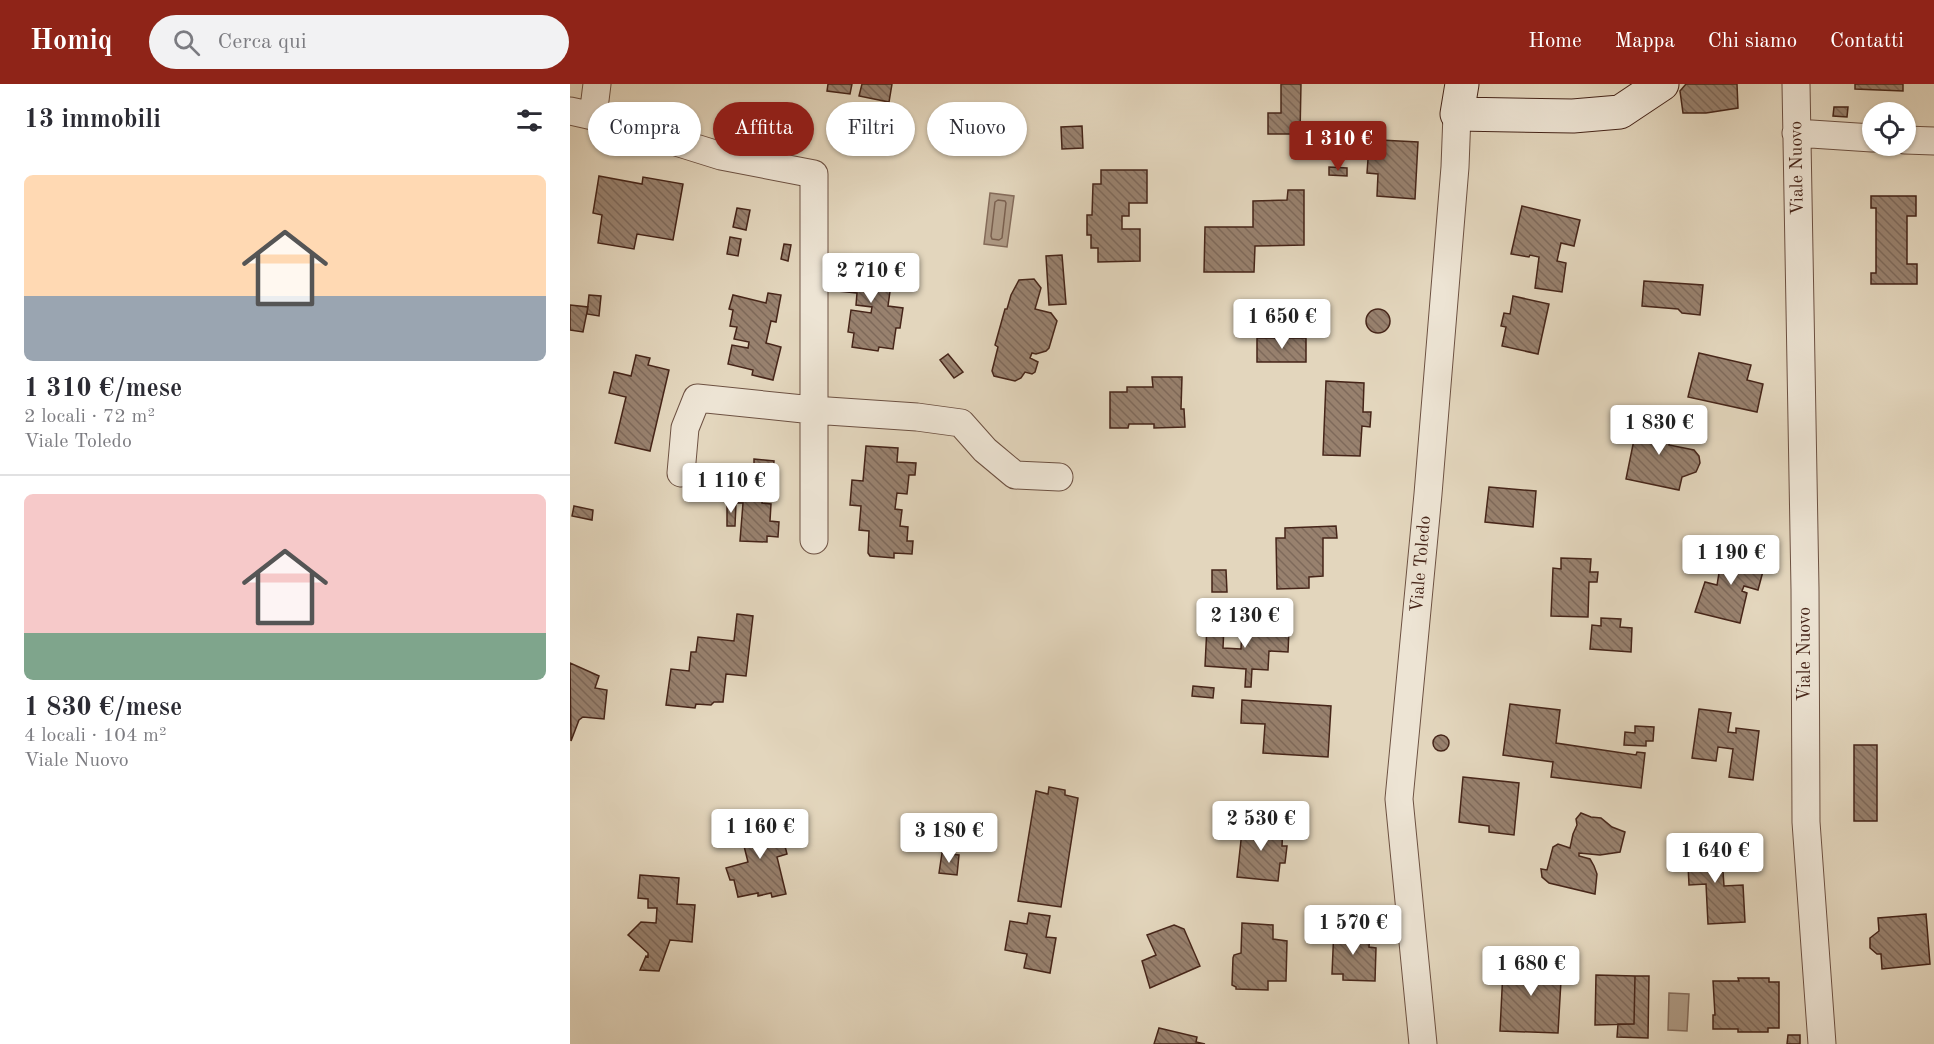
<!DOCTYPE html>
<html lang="it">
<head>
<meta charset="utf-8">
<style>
	:root { --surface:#fff; --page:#f2f2f3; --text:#2b2b33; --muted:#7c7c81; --line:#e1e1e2; --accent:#8f2418 }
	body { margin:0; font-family:"Old Standard TT",serif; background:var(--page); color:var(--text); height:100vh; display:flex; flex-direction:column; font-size:22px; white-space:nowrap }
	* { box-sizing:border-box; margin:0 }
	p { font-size:20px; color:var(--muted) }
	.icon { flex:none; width:33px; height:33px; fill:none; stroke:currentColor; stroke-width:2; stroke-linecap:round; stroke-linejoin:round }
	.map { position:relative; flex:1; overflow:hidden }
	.sheet { display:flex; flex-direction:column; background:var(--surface); width:570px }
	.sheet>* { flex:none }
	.hud { position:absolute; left:18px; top:18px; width:570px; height:54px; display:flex; gap:12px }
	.controls { position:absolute; left:1292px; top:18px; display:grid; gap:12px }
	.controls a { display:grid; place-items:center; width:54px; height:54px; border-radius:50%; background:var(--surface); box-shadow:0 2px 4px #0004; font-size:30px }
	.price { position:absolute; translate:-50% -51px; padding:0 14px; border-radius:6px; background:#fff; color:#222; font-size:20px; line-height:39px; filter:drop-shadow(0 2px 3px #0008) }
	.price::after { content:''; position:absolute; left:50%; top:36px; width:18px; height:14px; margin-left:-9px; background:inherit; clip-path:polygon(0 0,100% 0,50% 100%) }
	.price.selected { background:var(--accent); color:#fff }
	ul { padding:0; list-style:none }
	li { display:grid; align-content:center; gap:12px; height:318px; padding:0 24px }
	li+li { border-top:2px solid var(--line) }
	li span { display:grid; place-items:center; height:186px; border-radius:9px; color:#555 }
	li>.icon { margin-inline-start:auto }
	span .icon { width:108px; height:108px; fill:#fffc; stroke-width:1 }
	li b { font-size:26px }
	h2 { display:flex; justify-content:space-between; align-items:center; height:72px; padding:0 24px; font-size:26px }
	.tag { padding:0 21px; border-radius:27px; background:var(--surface); box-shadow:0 2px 4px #0004; font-size:21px; line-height:54px }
	.tag.selected { background:var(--accent); color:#fff }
	header { display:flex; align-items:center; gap:36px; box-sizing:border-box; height:84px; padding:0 30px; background:var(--accent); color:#fff }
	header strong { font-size:28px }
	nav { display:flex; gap:33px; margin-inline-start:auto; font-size:21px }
	.search { width:420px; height:54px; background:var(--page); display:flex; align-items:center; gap:15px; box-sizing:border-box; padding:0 21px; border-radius:33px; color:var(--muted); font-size:22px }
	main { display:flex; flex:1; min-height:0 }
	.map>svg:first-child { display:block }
	.water { fill:#ae9a85; stroke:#846b5a; stroke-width:1.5 }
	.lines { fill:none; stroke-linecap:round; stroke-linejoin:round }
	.shore { stroke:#7a604f; stroke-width:1.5 }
	.building { fill:url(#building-back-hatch); stroke:#462519; stroke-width:1.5 }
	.street-casing { stroke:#6d5142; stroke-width:29 }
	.secondary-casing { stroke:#462519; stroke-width:35 }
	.street { stroke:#ede4d4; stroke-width:27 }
	.secondary { stroke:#ede4d4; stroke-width:33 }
	.labels { text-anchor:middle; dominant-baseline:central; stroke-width:4.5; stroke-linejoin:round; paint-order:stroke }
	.street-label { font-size:18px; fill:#462519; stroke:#ede4d4 }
</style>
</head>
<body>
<header>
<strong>Homiq</strong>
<div class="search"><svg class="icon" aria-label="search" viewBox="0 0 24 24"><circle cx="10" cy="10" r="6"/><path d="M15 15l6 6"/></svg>Cerca qui</div>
<nav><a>Home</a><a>Mappa</a><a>Chi siamo</a><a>Contatti</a></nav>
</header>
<main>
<section class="sheet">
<h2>13 immobili<svg class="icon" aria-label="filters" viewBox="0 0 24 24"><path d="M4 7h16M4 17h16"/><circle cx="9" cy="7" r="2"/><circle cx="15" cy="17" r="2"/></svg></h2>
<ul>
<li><span style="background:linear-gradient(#ffd9b3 65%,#9aa5b1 0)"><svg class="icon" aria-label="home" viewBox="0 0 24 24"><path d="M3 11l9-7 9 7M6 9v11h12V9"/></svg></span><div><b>1 310 €/mese</b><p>2 locali · 72 m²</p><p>Viale Toledo</p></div></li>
<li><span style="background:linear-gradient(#f6c9c9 75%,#7fa58c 0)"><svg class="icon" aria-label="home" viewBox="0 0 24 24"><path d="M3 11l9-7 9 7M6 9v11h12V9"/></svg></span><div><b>1 830 €/mese</b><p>4 locali · 104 m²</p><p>Viale Nuovo</p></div></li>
</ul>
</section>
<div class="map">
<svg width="1364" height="960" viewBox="0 0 1364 960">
	<defs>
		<pattern id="building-back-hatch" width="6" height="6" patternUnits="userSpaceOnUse" patternTransform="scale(1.5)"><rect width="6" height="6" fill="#98816e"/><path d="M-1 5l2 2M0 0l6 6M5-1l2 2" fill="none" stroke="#7e695a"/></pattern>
	</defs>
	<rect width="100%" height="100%" fill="#e3d6bd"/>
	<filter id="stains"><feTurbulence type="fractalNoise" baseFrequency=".00333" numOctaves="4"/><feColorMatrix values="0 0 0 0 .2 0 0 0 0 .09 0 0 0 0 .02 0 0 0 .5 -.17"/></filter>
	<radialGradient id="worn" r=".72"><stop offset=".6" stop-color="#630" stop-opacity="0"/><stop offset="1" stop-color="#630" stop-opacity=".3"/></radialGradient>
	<path class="water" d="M420,109L444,112L437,163L414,160Z
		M1099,909L1119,910L1117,947L1098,946Z"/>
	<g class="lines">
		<path class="shore" d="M428,116L435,117L436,119L432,154L429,156L422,155L421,152L425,118Z"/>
	</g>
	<path class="building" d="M258,0H282L280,10L257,7Z
		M292,0H322L319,18L289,12Z
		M711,0H731L730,50H698V29H711Z
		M1116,0H1167L1168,24L1136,29H1113L1110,7Z
		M1285,0H1333V7L1285,5Z
		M1264,23H1278L1277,33L1263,32Z
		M512,42L513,64L492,65L491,43Z
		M810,56L848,58L845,115L807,112L808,90L797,89L799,61L809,62Z
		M759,83L777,84V92L759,91Z
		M531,86H577V119H559V132H552V145H570V177L528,178V164H521V151H517V131H522L523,100H531Z
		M29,92L72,100L73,93L113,100L103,156L67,150L64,165L28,159L32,131L23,129Z
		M718,106H734V161L685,162L684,188H634L635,143H683V117L717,116Z
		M1301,112H1346V132H1337V180H1347V200H1301V189H1306V124H1301Z
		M952,122L1010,136L1004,162L991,159L987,177L996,179L992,208L965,204L969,173L960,171L959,173L941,170Z
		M167,124L180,126L176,146L163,143Z
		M160,153L171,155L168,172L157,170Z
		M214,160L221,161L218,177L211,175Z
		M492,171L496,220L479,221L476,172Z
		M273,174L316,179L315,185L323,186L318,222L333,224L330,244H326L323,265L309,263L308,267L282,263L284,249L278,248L281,226L301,229L302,223L286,221L287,209L268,207Z
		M464,195L471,204L465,225L481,229L487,237L479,264L476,267L466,270L462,269L460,274L468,278L465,288L462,290L455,288L451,294L445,297L424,292L422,287L428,263L425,261L435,225H437L441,211L449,196Z
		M1074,197L1133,201L1130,231L1112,229L1108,225L1072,222Z
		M198,209L211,211L206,238L201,237L196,259L211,263L203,296L182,291L183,286L158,280L162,261L178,264L179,258L164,255L167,243L160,242L163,226L159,225L163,211L196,219Z
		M19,211L31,212L29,232L17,230Z
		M943,212L979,220L968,270L932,262L936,243L931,242L934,229L940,230Z
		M0,221L18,223L13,248L0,246Z
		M796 237a12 12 0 1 1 24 0a12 12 0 1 1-24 0Z
		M687,254H736V278H687Z
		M1129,269L1181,281L1177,296L1193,300L1187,328L1118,313Z
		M378,270L393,288L384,294L370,276Z
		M66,271L80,274L78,281L99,286L80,367L45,359L56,313L39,309L44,288L61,292Z
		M582,293H612L611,325H614L615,343L584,344V340H559L558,344H540V308H557V303H583Z
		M756,297L794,299L793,328H801L800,343L792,342L790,372L753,371Z
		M1069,331L1103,337L1099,361L1124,366L1129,372L1130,379L1126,388L1112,393L1109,406L1056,395Z
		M296,362L328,364L327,378L346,379L345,391H339L337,410L327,409L325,425L332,426L330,442L338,443L337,457H343L342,470L324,469V474L300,472L298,469L299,447L289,446L291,422L280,421L282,396L293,397Z
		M184,375L204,377L202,403H193L192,419L201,420L200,437L209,438L208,453L197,452V458L170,457L173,419H163L164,395H172L173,380L184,381Z
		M153,392L164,393L163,407H152Z
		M919,403L966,407L963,443L915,438Z
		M157,418L166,419L165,442H157Z
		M4,422L23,426L22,436L2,432Z
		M766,442L767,454H753V492L739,493V504L707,505L706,454H715V444Z
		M1153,465L1196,476L1188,506L1174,502L1172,507L1177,509L1170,539L1125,528L1135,498L1147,501Z
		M991,474L1021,475L1020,488H1028L1027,498H1019L1018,533L981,532L983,484L991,485Z
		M642,486H656L657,508H642Z
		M167,530L183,532L176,592L156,590L153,618H144L141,621L126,620L125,624L96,621L101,585L119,587L121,568H126L128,553L164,557Z
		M1031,534L1051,535L1050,543L1062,544L1061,568L1020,565L1022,541L1031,542Z
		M637,542L654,543L653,564L671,565L672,544L719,546L718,568L699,567L698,586L682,585L681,603H675L676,585L635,582Z
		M0,579L29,592L25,604L37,606L34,635L13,633L9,636L1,657Z
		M623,602L644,604L643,614L622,612Z
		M672,616L761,622L758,673L693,669L695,640L671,639Z
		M940,620L990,626L986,659L1066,671L1067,668L1075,669L1071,704L981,693L983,678L933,671Z
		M1129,625L1161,629L1158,648L1166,649V644L1189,647L1183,696L1159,693L1163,665L1148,663L1146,677L1122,674Z
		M1065,642L1084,643L1083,657H1076V662L1054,661L1055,648L1065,649Z
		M863 659a8 8 0 1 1 16 0a8 8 0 1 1-16 0Z
		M1284,661H1307V737H1284Z
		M893,693L949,699L944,751L919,748V742L889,738Z
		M479,703L495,706V711L508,714L491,823L448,817L466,707L478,710Z
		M1011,729L1021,733L1031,734L1042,743L1055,748L1050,768L1030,771L1009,769V772L1020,775L1024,782L1027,790L1025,810L979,799L972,793L971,785L977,786L983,763L988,760L1000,764L1003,750L1007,741L1006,735Z
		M208,734L217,770L207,773L216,810L202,813L201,809L188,812V809L168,813L164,796H160L156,784L178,778L174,762L170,763L166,744Z
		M673,738L713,742L712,762H717L715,779H710L708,797L667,793Z
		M1151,758L1154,802L1173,801L1175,838L1138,840L1136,800L1119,801L1117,760Z
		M372,769L389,771L387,791L369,789Z
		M70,791L109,794L107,820L125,821L122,858L100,856L89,887L70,886L76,872L78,873V869L58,851L71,838L86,839L87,824H78V815L68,814Z
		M459,829L480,832L476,853L486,854L480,889L454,884L457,870L435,866L440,837L457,840Z
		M1356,830L1360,880L1312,885L1311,870H1307L1300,864V854L1309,847L1308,834Z
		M672,839L703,841V855L717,857L716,897H698V906L666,905V903L662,901L663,874L664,871L671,869Z
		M604,841L614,845L630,882L580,904L572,877L586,871L577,851Z
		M764,843L779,844V849H800L799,863L806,864L805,897L773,896V890H762Z
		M945,874L992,879L988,949L930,947L933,886L944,887Z
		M1026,891L1065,892L1064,940L1025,941Z
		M1065,892H1079L1078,954L1047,953L1048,940H1064Z
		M1168,894H1199V898H1209V944H1198V948H1168V945H1143V931H1145L1143,897H1169Z
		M589,944L627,953L626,958L635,960H584Z
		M1218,951H1230V960H1217Z"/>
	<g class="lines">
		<defs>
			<path id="street" d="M1226,0L1235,505L1236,738L1252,960
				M0,27L23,32L151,72L244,90V456
				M23,32L27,0
				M1226,49L1302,54
				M1335,56L1364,57
				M111,389L115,344L127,314L243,326L347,333L391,339L415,366L445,391L489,393
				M853,960L829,715L858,410L885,83L887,30"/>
			<path id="secondary" d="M892,0L887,30L1003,32L1050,28L1092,0"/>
		</defs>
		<use href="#street" class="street-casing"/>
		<use href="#secondary" class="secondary-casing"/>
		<use href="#street" class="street"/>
		<use href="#secondary" class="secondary"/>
	</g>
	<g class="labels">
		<g class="street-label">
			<text transform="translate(1227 84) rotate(-91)">Viale Nuovo</text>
			<text transform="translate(851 480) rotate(-85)">Viale Toledo</text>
			<text transform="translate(1235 570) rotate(-90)">Viale Nuovo</text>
		</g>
	</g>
	<rect width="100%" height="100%" filter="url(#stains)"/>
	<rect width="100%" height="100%" fill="url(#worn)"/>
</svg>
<div class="controls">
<a><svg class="icon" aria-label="locate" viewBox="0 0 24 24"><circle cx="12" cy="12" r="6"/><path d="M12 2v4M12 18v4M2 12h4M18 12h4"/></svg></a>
</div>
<b class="price selected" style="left:768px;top:88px">1 310 €</b>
<b class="price" style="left:301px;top:220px">2 710 €</b>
<b class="price" style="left:712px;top:266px">1 650 €</b>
<b class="price" style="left:1089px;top:372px">1 830 €</b>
<b class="price" style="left:161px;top:430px">1 110 €</b>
<b class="price" style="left:1161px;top:502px">1 190 €</b>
<b class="price" style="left:675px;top:565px">2 130 €</b>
<b class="price" style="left:691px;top:768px">2 530 €</b>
<b class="price" style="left:190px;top:776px">1 160 €</b>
<b class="price" style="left:379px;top:780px">3 180 €</b>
<b class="price" style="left:1145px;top:800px">1 640 €</b>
<b class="price" style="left:783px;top:872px">1 570 €</b>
<b class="price" style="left:961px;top:913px">1 680 €</b>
<div class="hud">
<a class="tag">Compra</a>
<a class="tag selected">Affitta</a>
<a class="tag">Filtri</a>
<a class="tag">Nuovo</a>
</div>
</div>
</main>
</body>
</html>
